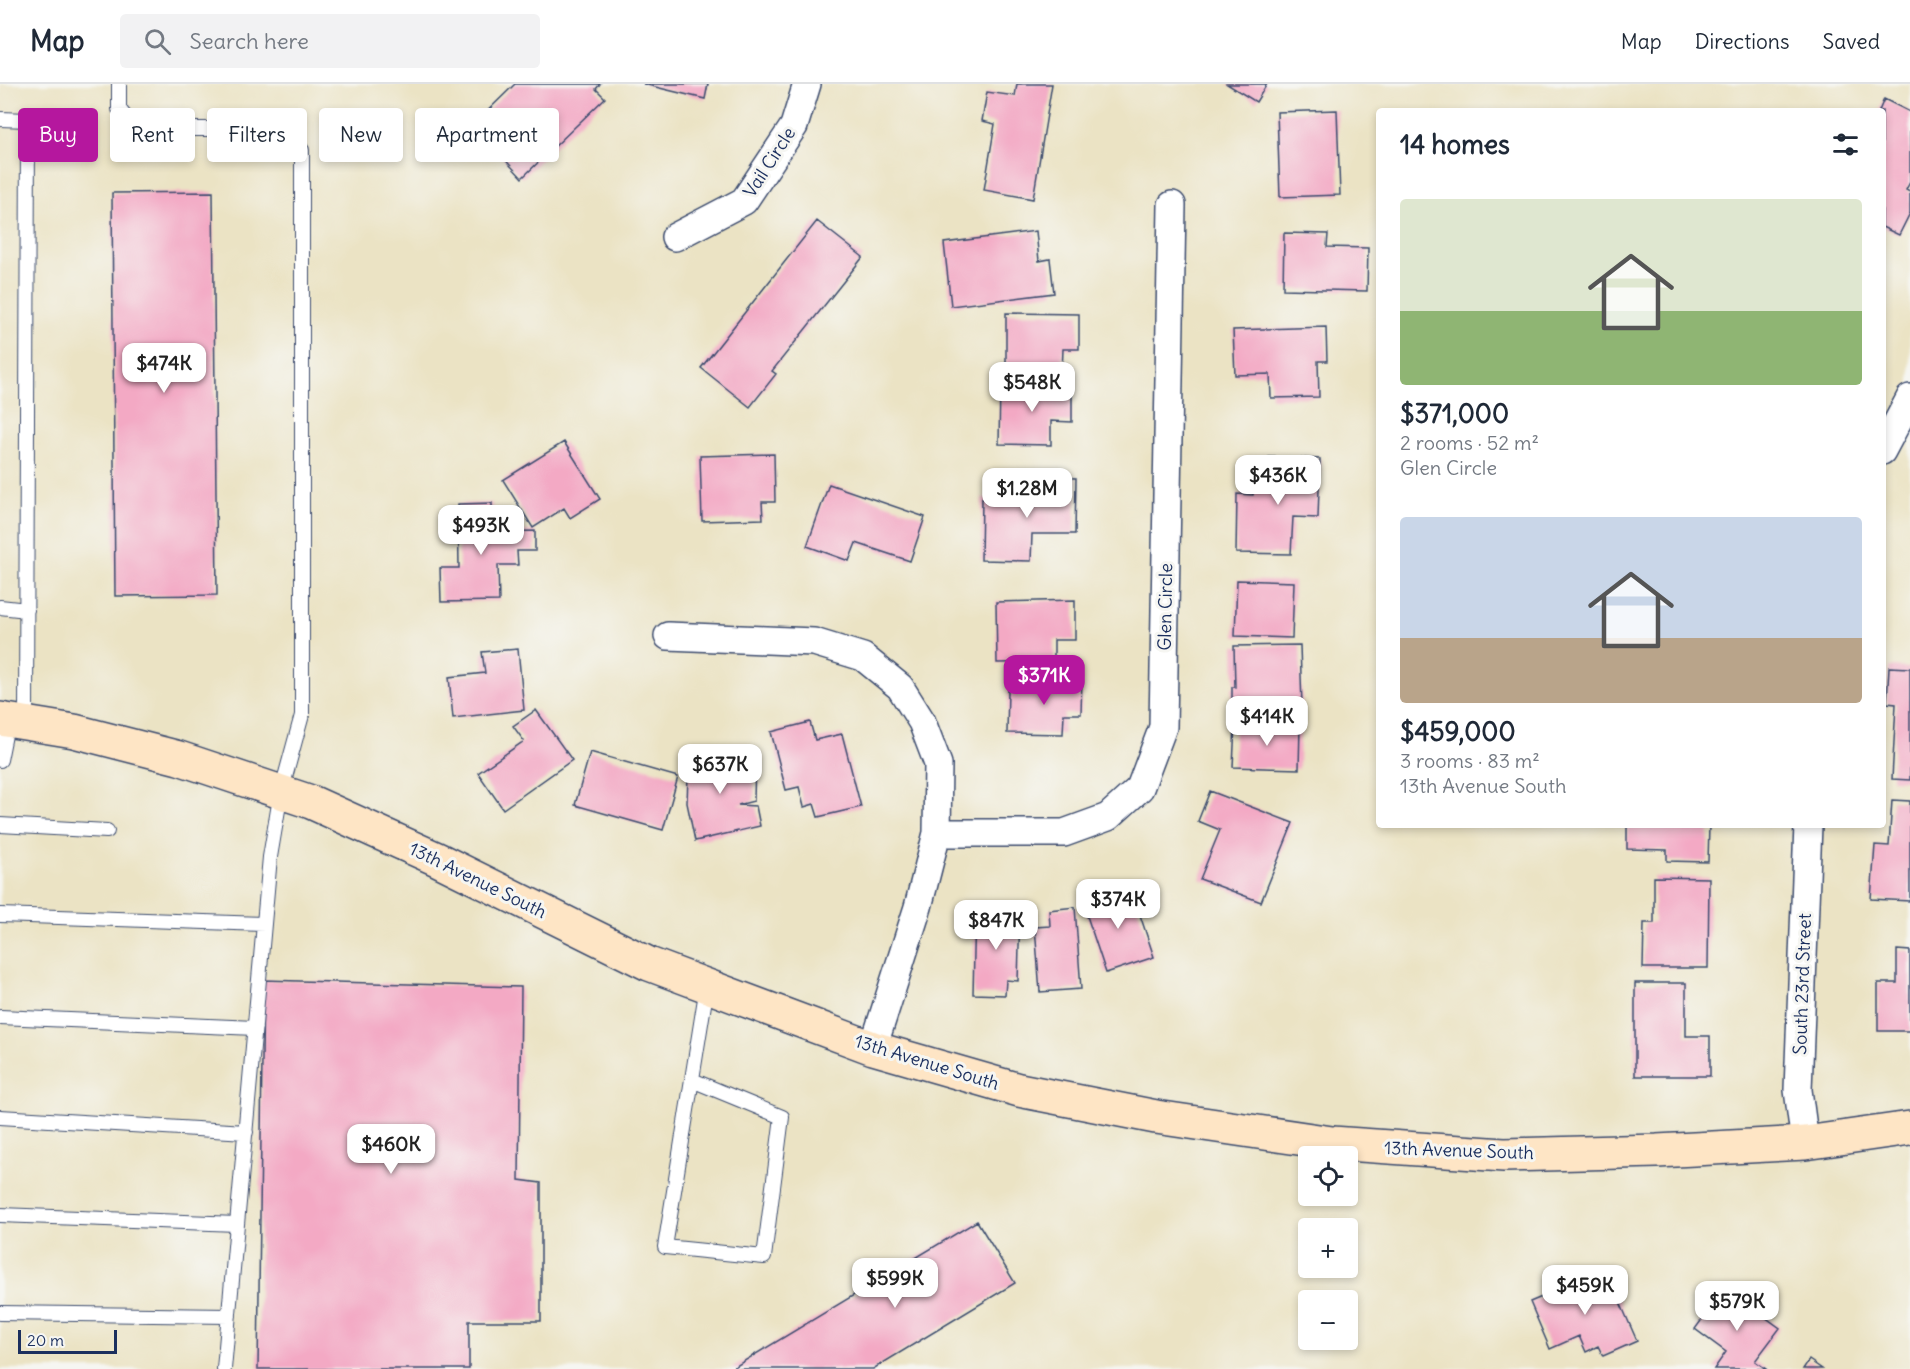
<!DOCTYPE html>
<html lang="en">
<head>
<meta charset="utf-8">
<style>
	:root { --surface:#fff; --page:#f2f2f3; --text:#1f2937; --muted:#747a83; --line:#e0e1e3; --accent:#b5179e }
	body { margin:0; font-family:Delius,sans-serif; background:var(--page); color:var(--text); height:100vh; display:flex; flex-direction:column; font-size:22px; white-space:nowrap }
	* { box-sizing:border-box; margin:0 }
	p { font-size:20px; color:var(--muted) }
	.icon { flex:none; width:33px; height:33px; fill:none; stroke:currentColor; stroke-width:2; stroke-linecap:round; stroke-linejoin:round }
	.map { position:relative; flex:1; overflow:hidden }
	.details { position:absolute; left:1376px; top:24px; width:510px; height:720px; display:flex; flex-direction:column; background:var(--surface); border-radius:6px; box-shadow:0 3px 9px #0003 }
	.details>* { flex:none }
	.hud { position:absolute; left:18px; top:24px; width:570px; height:54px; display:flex; gap:12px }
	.tools { position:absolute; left:1298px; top:1062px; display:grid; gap:12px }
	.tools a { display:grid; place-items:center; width:60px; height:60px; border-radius:6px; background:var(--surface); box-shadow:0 3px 9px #0003; font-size:30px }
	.scale { position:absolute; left:18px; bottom:15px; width:99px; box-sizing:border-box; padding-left:6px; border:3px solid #1b2f5e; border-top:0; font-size:16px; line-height:21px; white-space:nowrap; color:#1b2f5e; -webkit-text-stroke:4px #f6f6f2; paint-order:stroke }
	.price { position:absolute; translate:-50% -51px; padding:0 14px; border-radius:12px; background:#fff; color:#222; font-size:20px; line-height:39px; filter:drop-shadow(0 2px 3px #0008) }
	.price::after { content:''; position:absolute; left:50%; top:36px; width:18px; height:14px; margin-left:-9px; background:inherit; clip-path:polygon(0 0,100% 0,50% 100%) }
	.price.current { background:var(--accent); color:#fff }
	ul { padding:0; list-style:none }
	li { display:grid; align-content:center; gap:12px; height:318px; padding:0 24px }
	li span { display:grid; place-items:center; height:186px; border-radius:6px; color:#555 }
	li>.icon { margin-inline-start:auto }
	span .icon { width:108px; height:108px; fill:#fffc; stroke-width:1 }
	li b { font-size:26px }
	h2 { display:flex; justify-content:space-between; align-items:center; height:72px; padding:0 24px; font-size:26px }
	.chip { padding:0 21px; border-radius:6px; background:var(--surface); box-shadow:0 3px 9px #0003; font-size:21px; line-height:54px }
	.chip.current { background:var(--accent); color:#fff }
	header { display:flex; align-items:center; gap:36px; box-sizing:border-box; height:84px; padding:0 30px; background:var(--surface); border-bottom:2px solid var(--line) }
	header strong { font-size:28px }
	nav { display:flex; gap:33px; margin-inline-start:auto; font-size:21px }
	.search { width:420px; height:54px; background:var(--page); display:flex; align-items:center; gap:15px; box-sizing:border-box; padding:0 21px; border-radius:6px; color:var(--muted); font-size:22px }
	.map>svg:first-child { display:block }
	.building { fill:#f3a9c4 }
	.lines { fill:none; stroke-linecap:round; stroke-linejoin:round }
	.lane-casing { stroke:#3a4a6d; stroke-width:16 }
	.street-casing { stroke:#3a4a6d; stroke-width:30 }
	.secondary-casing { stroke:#3a4a6d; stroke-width:36 }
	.lane { stroke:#fff; stroke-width:14 }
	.street { stroke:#fff; stroke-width:27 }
	.secondary { stroke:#fee5c5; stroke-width:33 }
	.labels { text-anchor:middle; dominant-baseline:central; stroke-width:6; stroke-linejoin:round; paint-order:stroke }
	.street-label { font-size:18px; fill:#1b2f5e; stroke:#f6f6f2 }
</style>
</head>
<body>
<header>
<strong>Map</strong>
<div class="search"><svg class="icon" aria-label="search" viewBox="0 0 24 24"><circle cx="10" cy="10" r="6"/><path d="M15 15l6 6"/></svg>Search here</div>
<nav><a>Map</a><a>Directions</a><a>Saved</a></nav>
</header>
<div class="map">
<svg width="1910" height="1285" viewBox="0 0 1910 1285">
	<rect width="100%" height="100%" fill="#f6f6f2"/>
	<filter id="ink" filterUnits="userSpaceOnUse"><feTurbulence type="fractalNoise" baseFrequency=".0167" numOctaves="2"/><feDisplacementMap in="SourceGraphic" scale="12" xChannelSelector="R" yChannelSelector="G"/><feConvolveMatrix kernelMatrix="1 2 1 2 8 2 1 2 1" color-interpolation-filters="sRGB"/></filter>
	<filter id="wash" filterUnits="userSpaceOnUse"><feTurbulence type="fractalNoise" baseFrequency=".008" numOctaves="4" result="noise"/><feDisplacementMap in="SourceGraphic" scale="24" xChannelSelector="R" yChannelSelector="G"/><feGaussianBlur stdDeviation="1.35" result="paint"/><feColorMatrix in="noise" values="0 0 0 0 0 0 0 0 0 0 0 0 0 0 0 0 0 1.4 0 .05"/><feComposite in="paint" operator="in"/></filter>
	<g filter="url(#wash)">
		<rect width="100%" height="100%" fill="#ebe3c4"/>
		<g id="blocks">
			<path class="building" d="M515,0H600L596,5L605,14L522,94L498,68L491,74L466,48Z
				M643,0H708L705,15Z
				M1017,0H1052L1033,115L984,106L995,40L982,37L987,8L1015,12Z
				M1227,0H1267L1256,18Z
				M1884,15L1910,28V98L1906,106L1910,108V129L1899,151L1882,143V27H1879Z
				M1337,26L1340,111L1280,113L1277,28Z
				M213,108L217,511L115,512L112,109Z
				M817,137L863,173L772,287L776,290L750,323L701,284Z
				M1036,147L1039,177L1050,175L1054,209L951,222L944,159Z
				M1284,149L1328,150L1327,163L1368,164L1367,207L1283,205Z
				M1006,229L1079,230V265H1063L1062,289L1006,288Z
				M1326,243L1327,277H1318L1319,313L1271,314L1270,290L1235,291L1233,246Z
				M1000,302L1072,303V338L1051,337V361L999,360Z
				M564,358L600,415L570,434L564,424L533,444L503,396Z
				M774,370L775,418H762L763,435L702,437L700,372Z
				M1269,373L1320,375L1318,434L1293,433L1291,470L1236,469L1237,410L1253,411L1254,396H1268Z
				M1028,393L1076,394L1075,450H1032L1031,477L981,476L982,414L1028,415Z
				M829,400L925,433L910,477L856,459L849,477L807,462Z
				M492,419V448L535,447V467H517L518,481H498L499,517L441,518L440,484H459L458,420Z
				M1237,496L1294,498L1292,554L1235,552Z
				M1075,516V556H1054V578L997,579L996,518Z
				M1300,561L1302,622L1232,624V603H1235L1234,562Z
				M518,565L524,626L453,634L449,593L485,589L482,568Z
				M1889,583L1910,584V696L1892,695L1896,620L1887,619Z
				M1043,592L1082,593L1081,630H1064L1063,650L1007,649L1008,606L1043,607Z
				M536,626L572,676L503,725L478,689L524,657L513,642Z
				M810,638L815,656L842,650L861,723L818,733L814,720L804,723L799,703L786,706L771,648Z
				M1235,640L1300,642L1299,685L1233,683Z
				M712,665L721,666L724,682L755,676L754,717L738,721L756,722L760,742L695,757L687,719L688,693L683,672Z
				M590,668L678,693L663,746L575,721Z
				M1210,707L1293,739L1261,818L1200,795L1220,746L1198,737Z
				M1892,716L1910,717V817L1871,815L1875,761L1889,762Z
				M1627,741H1709L1708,778L1667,777V766L1627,765Z
				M1654,793L1709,794L1708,884H1643L1644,839H1654Z
				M1131,804L1154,873L1106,889L1083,820Z
				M1075,823L1081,905L1040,908L1035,843L1050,842L1049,826Z
				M975,826L1020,827L1018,897L1006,896L1005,911L973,910Z
				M1897,866L1910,867V947H1878V899H1897Z
				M263,896L521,903L519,1096L541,1099V1237H469V1285H258Z
				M1635,899H1686V952H1710V992H1635Z
				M977,1137L1015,1199L873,1285H731Z
				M1606,1186L1637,1257L1603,1272L1598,1262L1586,1268L1579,1252L1550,1265L1530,1218Z
				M1725,1204L1780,1244L1755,1277L1766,1285H1714L1726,1268L1695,1245Z
				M1809,1276L1822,1285H1803Z"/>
		</g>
	</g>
	<g filter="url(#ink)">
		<use href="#blocks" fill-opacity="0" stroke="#3a4a6d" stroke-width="1.5"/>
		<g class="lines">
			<defs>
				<path id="lane" d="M119,0V25L135,45H280L302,66V631L281,708L270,773L224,1285
					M0,35L28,36L26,639
					M0,523L27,526
					M0,676L8,636
					M0,741L107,747
					M0,831L264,840
					M0,933L255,944
					M692,996L782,1033L764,1173L665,1163L707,902
					M0,1033L246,1048
					M0,1131L237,1140
					M0,1229L229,1232"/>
				<path id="street" d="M675,153L744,117L794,42L807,0
					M1882,367L1910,314
					M668,552L814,558L863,573L900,603L922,638L938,680L937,749L918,823L873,964
					M937,749H1064L1108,733L1140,704L1163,643L1172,121
					M1805,1059L1798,1006L1808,741"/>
				<path id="secondary" d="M0,635L74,647L179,674L311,718L437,775L649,880L873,964L1019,1006L1156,1033L1332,1059L1504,1071L1657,1067L1805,1059L1910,1044"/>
			</defs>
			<use href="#lane" class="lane-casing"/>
			<use href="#street" class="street-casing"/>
			<use href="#secondary" class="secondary-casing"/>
			<use href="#lane" class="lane"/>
			<use href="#street" class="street"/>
			<use href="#secondary" class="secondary"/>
		</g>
	</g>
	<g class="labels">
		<g class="street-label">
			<text transform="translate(769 78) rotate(-57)">Vail Circle</text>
			<text transform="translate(1165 523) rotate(-89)">Glen Circle</text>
			<text transform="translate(478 796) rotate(26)">13th Avenue South</text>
			<text transform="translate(1802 900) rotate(-88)">South 23rd Street</text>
			<text transform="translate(927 978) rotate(17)">13th Avenue South</text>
			<text transform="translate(1459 1066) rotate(2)">13th Avenue South</text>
		</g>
	</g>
</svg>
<div class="tools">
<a><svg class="icon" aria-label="locate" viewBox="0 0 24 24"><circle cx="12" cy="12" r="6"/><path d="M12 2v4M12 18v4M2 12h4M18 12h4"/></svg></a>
<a>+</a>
<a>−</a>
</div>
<div class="scale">20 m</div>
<b class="price" style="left:164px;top:310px">$474K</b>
<b class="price" style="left:1032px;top:329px">$548K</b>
<b class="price" style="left:1278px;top:422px">$436K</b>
<b class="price" style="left:1027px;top:435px">$1.28M</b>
<b class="price" style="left:481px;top:472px">$493K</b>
<b class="price current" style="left:1044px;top:622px">$371K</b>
<b class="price" style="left:1267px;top:663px">$414K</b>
<b class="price" style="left:720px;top:711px">$637K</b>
<b class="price" style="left:1118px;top:846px">$374K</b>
<b class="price" style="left:996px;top:867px">$847K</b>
<b class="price" style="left:391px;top:1091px">$460K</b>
<b class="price" style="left:895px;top:1225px">$599K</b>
<b class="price" style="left:1585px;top:1232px">$459K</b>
<b class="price" style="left:1737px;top:1248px">$579K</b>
<div class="hud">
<a class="chip current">Buy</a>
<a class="chip">Rent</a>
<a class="chip">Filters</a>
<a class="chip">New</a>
<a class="chip">Apartment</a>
</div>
<section class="details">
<h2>14 homes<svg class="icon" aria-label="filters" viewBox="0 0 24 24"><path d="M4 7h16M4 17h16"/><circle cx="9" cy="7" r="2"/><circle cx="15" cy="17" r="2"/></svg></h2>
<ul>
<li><span style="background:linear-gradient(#dfe7d0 60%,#8fb573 0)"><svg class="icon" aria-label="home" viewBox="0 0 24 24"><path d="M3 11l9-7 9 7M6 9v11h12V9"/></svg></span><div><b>$371,000</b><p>2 rooms · 52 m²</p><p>Glen Circle</p></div></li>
<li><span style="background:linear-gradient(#c9d6e8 65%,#b9a48a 0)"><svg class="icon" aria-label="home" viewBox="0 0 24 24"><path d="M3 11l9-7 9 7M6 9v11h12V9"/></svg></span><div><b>$459,000</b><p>3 rooms · 83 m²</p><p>13th Avenue South</p></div></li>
</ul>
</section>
</div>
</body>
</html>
